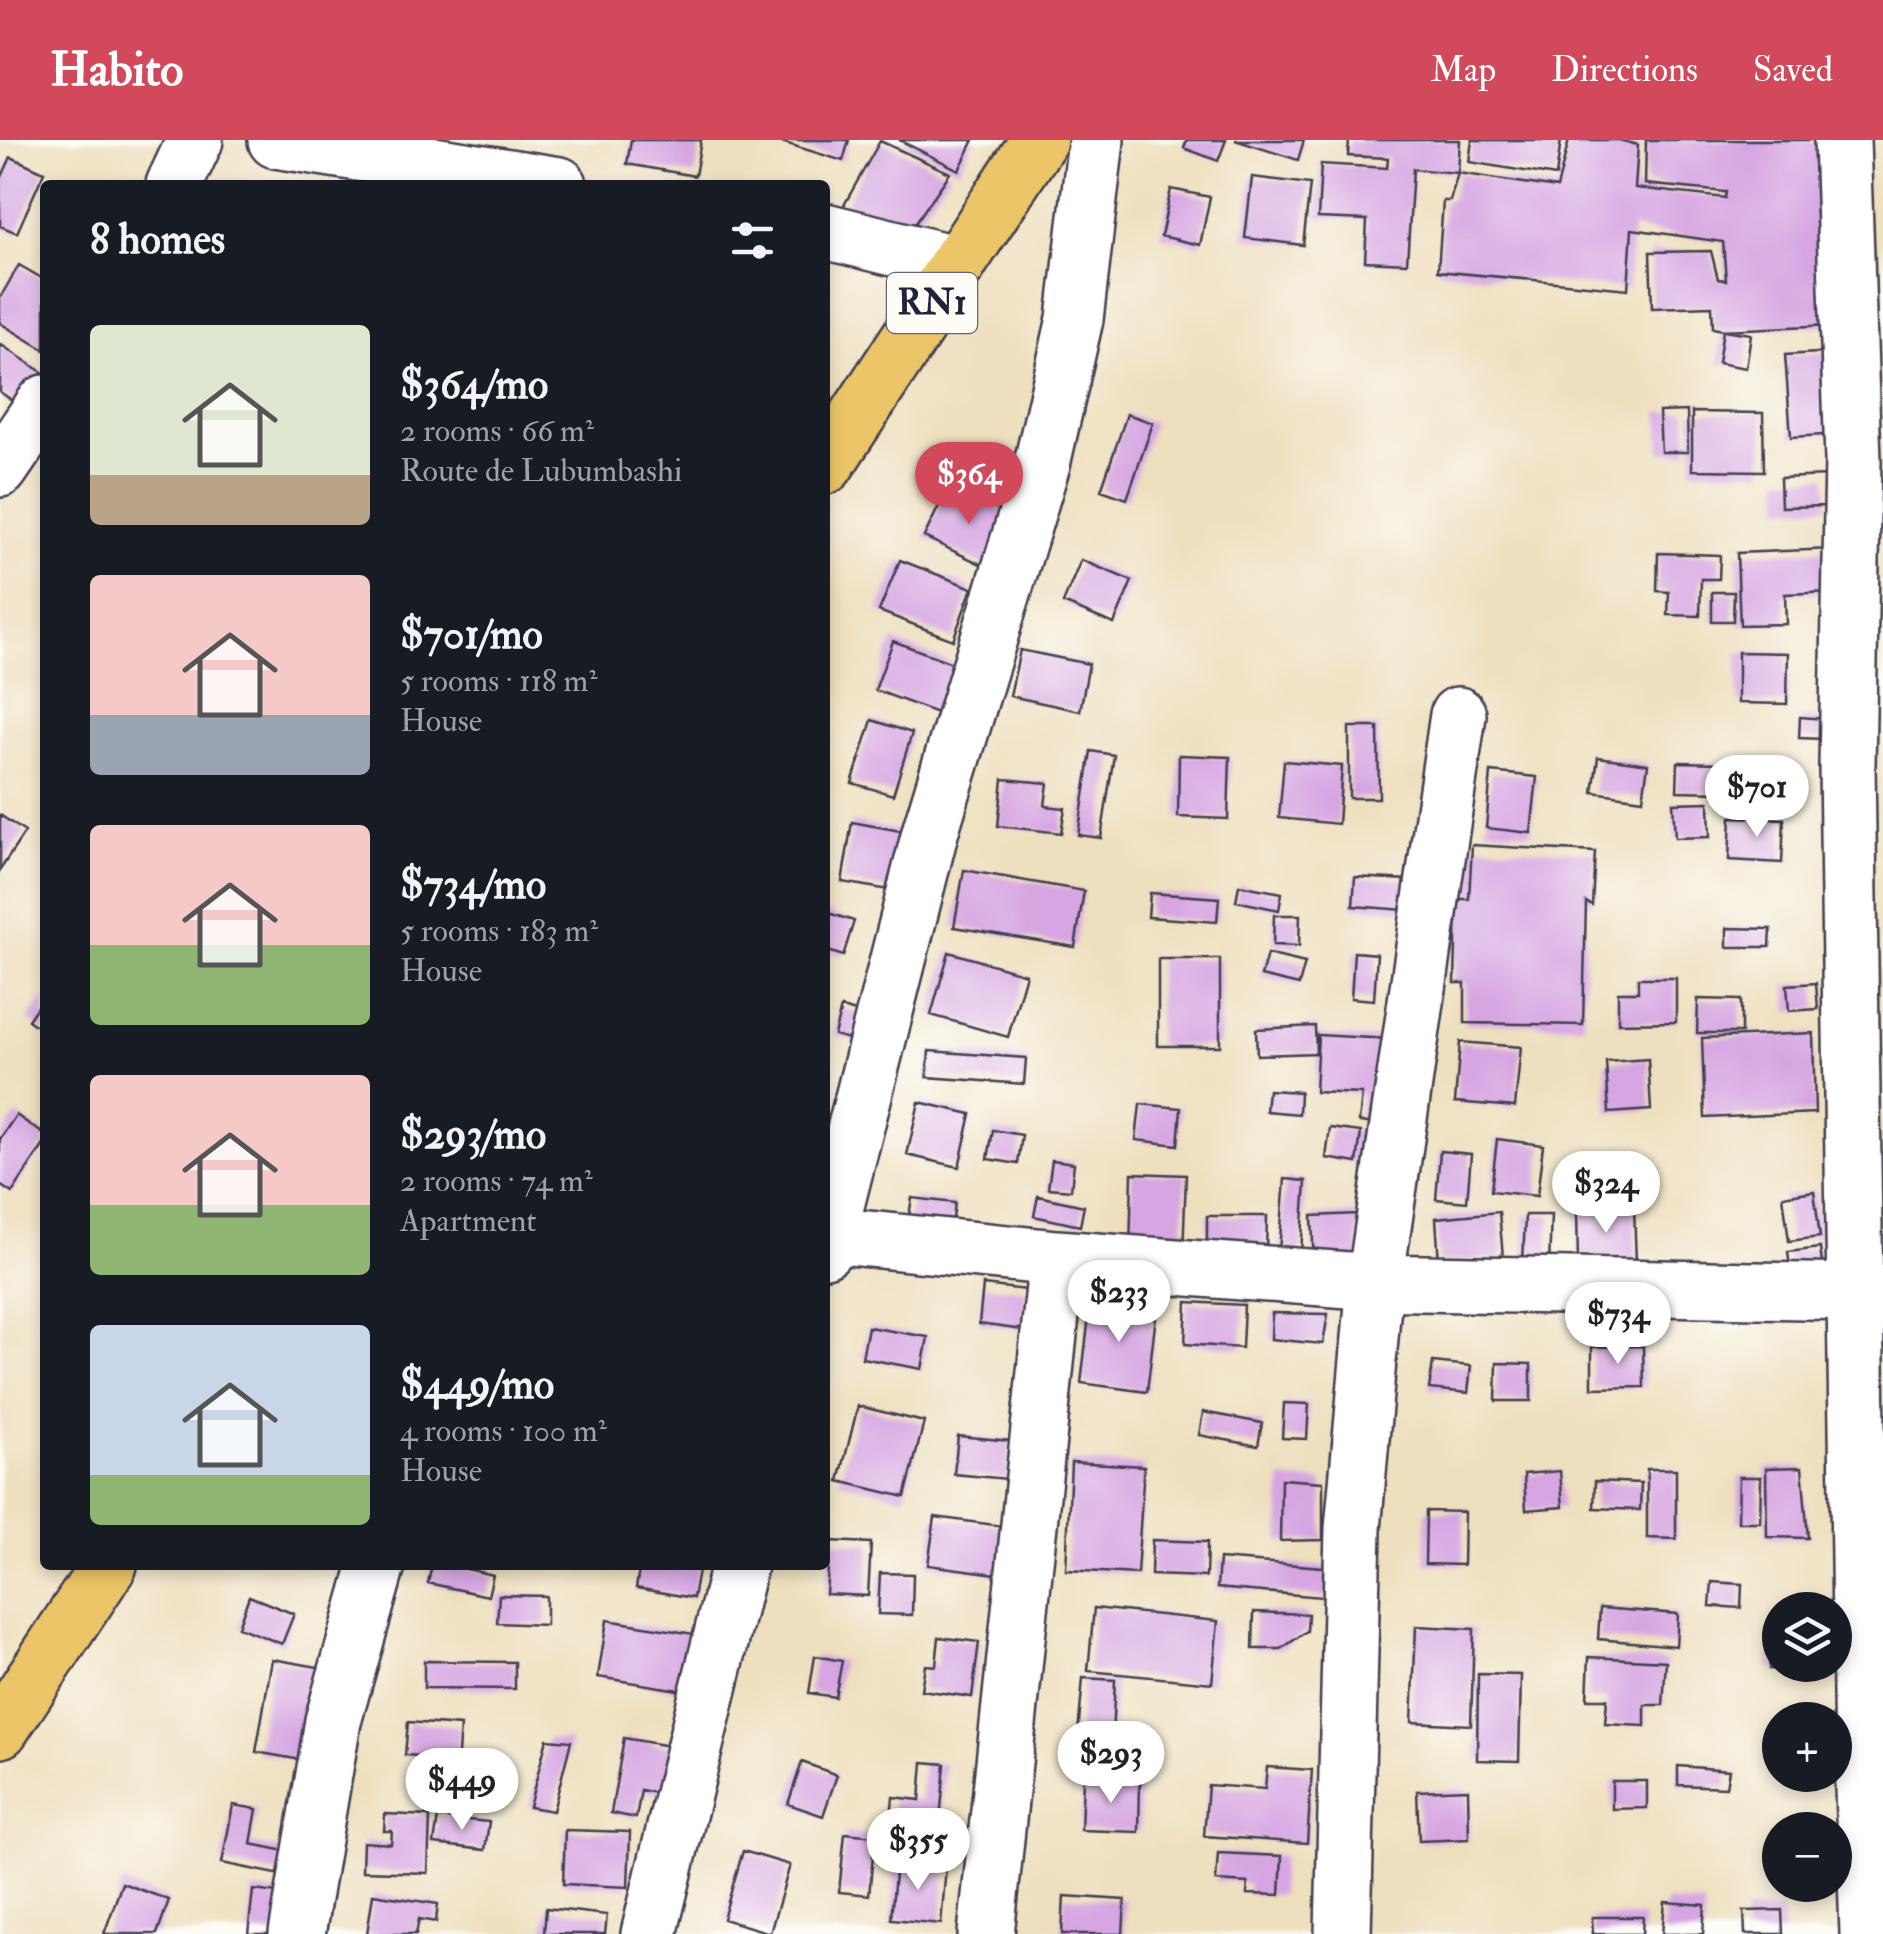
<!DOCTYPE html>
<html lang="en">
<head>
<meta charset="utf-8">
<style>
	:root { --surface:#171b24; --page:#20242c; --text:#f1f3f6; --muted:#9ea1a6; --accent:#d1495b }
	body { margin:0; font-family:"IM FELL Double Pica",serif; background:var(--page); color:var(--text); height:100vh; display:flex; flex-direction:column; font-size:38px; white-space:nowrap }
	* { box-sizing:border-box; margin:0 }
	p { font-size:32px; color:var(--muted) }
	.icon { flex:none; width:55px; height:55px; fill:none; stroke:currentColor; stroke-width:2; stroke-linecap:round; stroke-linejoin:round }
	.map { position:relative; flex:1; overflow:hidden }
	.sheet { position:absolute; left:40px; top:40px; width:790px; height:1390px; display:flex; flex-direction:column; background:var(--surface); border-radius:10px; box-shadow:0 5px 15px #0003 }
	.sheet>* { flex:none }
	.tools { position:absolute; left:1762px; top:1452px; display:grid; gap:20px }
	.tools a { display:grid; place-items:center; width:90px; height:90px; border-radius:50%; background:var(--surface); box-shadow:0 5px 15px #0003; font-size:50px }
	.price { position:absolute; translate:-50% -85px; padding:0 22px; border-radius:35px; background:#fff; color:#222; font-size:32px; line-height:65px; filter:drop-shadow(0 2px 5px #0008) }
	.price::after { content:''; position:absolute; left:50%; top:60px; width:30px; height:22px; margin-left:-15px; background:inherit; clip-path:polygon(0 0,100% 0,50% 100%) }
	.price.current { background:var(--accent); color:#fff }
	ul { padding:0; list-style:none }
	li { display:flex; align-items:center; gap:30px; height:250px; padding:0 50px }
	li span { display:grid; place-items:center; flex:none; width:280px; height:200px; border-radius:10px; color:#555 }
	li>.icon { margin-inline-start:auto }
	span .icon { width:120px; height:120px; fill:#fffc; stroke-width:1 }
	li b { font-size:42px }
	h2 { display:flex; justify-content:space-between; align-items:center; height:120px; padding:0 50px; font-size:42px }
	header { display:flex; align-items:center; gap:60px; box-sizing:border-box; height:140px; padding:0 50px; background:var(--accent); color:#fff }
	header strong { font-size:48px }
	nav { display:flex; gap:55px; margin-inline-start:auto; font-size:35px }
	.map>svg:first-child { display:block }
	.building { fill:#d6a5e2 }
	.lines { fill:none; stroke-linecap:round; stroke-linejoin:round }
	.minor-casing { stroke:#413e4f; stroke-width:60 }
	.highway-casing { stroke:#413e4f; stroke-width:60 }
	.minor { stroke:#fff; stroke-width:55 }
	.highway { stroke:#ecc569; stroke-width:55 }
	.labels { text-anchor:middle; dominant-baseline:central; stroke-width:8; stroke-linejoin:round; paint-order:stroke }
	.shield { fill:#fdfcf7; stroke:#646373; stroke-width:2.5 }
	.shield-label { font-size:35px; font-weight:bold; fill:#22223b }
</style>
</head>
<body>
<header>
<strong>Habito</strong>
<nav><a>Map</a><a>Directions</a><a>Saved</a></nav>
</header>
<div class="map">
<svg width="1883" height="1794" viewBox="0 0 1883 1794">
	<rect width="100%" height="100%" fill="#fdfcf7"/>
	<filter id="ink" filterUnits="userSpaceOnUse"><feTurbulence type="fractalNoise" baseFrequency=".01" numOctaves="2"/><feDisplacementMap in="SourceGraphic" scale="20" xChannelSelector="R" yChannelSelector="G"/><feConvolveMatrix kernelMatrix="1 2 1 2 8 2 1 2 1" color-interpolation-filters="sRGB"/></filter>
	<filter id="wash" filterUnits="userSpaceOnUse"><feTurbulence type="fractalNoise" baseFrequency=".0048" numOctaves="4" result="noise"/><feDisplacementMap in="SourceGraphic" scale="40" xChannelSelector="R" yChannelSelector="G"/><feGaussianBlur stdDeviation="2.25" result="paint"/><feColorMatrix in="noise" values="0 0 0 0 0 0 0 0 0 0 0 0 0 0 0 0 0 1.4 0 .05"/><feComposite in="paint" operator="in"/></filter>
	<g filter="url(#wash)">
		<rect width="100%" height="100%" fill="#eedfbe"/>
		<g id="blocks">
			<path class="building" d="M631,0H701L695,36L627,24Z
				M775,0H849L843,21Z
				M899,0H974L959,30Z
				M1187,0H1226L1218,21L1184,8Z
				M1235,0H1304L1298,20Z
				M1349,0H1460L1458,33L1413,29L1407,123L1365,121L1367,80L1318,78L1321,24L1387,28L1388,18L1348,16Z
				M1472,0H1561L1556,36L1469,22Z
				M1569,0H1619L1638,5L1635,48L1725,58L1726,52L1645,44L1646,0H1823L1832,185L1723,190L1713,188L1712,166L1652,168L1650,112L1711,111L1718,139L1726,140L1723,102L1632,89L1628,149L1438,131L1443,61H1450L1458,33L1557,48Z
				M880,1L950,33L914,85L843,67Z
				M11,17L44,32L17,93L0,86V41Z
				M1252,37L1310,44L1303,105L1245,98Z
				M1171,49L1210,57L1200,105L1161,96Z
				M19,125L45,140V210L0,183V158Z
				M1723,190L1751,194L1746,228L1718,223Z
				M0,204L45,234L22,267L0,252Z
				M1835,212L1840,294L1791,297L1785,215Z
				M1687,271L1688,312H1661L1659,272Z
				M1692,272L1763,273L1764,331L1692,330Z
				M1127,274L1153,283L1127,359L1101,350Z
				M1827,336L1828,366L1781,367L1780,338Z
				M949,345L1013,376L989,428L924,397Z
				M1832,409L1834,452L1785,454L1786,484L1740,485L1737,413Z
				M1658,413L1720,415L1719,439H1701L1700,476L1668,475L1669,452L1657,451Z
				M900,420L972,448L953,500L879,471Z
				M1081,420L1132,441L1114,484L1063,463Z
				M1712,452H1734L1733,481H1712Z
				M893,501L955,524L937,573L875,550Z
				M1020,510L1089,524L1080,571L1010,556Z
				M1738,512L1788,513L1787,564L1738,563Z
				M1800,577L1825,579L1823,599L1799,598Z
				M872,580L912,593L893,655L852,643Z
				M1349,587H1378L1379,658H1349Z
				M1091,611L1114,615L1101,698L1078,695Z
				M1179,615L1230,617L1228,679L1178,677Z
				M1598,617L1648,624L1643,659L1593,652Z
				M1284,621L1342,626L1338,684L1279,678Z
				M1678,622L1720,623V652L1677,651Z
				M1733,622L1789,623V643L1732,642Z
				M1491,632L1537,637L1531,693L1486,688Z
				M1003,639L1048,643L1045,666L1065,668L1061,693L998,686Z
				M1709,662L1710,697L1675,698L1673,663Z
				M0,675L25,692L0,730Z
				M1731,677L1784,679L1782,723L1729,720Z
				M852,682L906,692L895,751L842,742Z
				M1472,705L1595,712L1592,765L1586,762L1583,885L1465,883V843H1455L1457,759H1469Z
				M964,730L1084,751L1075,807L954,787Z
				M1355,737L1408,740L1405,770L1353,766Z
				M1239,745L1282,753L1279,770L1236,761Z
				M1150,753L1219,758L1217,782L1148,777Z
				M825,772L854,781L843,816L825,810Z
				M1274,775H1300L1299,806L1273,805Z
				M1727,788L1771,789L1770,807H1727Z
				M949,812L1026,834L1008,897L931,875Z
				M1354,812L1377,814L1374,860L1351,858Z
				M1267,814L1305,823L1299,845L1261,836Z
				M1158,819H1220V906H1158Z
				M1638,838H1676V882L1618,883V852H1638Z
				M1816,843L1818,869L1789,871L1787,845Z
				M45,855V892L28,880Z
				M1698,859L1741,860V893H1697Z
				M841,868L875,877L869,905L834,895Z
				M1315,886L1316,913L1257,915L1256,889Z
				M1813,893L1815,973L1705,978L1702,898Z
				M1318,895L1389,899L1394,986L1359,982L1362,954L1315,952Z
				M1460,902L1521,907L1515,967L1455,962Z
				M929,911L1026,918L1024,944L927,937Z
				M1648,919L1651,970L1609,973L1606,922Z
				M1268,950L1300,952L1299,974L1266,971Z
				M919,962L971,974L959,1027L907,1015Z
				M1140,964L1181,968L1178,1005L1136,1000Z
				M16,975L45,995V1003L12,1053L0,1045V999Z
				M1330,988L1361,992L1357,1023L1326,1018Z
				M993,990L1022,995L1018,1024L988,1019Z
				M1497,999L1543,1005L1537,1056L1491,1051Z
				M1440,1011L1471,1014L1467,1062L1436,1059Z
				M1052,1020L1074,1023L1071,1050L1048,1048Z
				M1132,1033L1186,1035L1183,1114L1130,1113Z
				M1285,1039L1306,1041L1301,1112L1279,1111Z
				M1814,1051L1820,1097L1789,1101L1783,1056Z
				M1038,1056L1084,1066L1080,1086L1034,1076Z
				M912,1058L955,1063L951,1094L907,1088Z
				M1634,1067L1636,1123L1578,1125L1577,1068Z
				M1499,1072L1503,1117L1439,1123L1436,1078Z
				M1357,1074L1360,1127L1314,1129L1312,1076Z
				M1525,1075H1551L1549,1125H1523Z
				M1207,1076H1267L1266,1113L1207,1114Z
				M1820,1108L1825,1147L1793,1151L1788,1112Z
				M983,1145L1027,1150L1023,1190L979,1184Z
				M1091,1159L1157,1167L1147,1252L1081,1243Z
				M1187,1162L1244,1165L1242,1208L1185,1204Z
				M1272,1173L1328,1174L1323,1204L1271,1199Z
				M868,1187L928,1197L922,1229L862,1218Z
				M1643,1206L1644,1247L1592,1248V1207Z
				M1433,1222L1471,1226L1468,1253L1429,1249Z
				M1497,1223L1531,1224V1261H1496Z
				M1284,1263L1309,1264L1307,1299L1282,1298Z
				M858,1266L924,1282L905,1357L839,1341Z
				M1203,1272L1262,1283L1258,1306L1199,1295Z
				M958,1296L1011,1301L1007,1339L954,1334Z
				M1071,1322L1144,1326L1137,1434L1066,1430Z
				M1802,1327L1808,1398L1767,1397L1766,1328Z
				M1647,1329H1676V1399L1647,1398Z
				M1560,1331L1563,1367L1526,1370L1524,1334Z
				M1739,1337H1761L1760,1382H1738Z
				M1281,1339L1323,1342V1400L1280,1401Z
				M1595,1341L1641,1343L1640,1370L1594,1368Z
				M1426,1371L1464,1372L1463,1425L1425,1424Z
				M935,1377L1010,1387L1004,1435L928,1425Z
				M1152,1400L1207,1402L1206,1437L1151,1435Z
				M830,1401L871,1403L868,1456L826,1454Z
				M1219,1419L1335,1428L1333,1458L1217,1448Z
				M432,1425H449L493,1435L488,1456L428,1443Z
				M640,1425H699L693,1458L636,1448Z
				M880,1433L913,1434L912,1475L878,1474Z
				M1712,1442L1742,1444L1741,1468L1710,1466Z
				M499,1455L546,1456V1485L497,1483Z
				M249,1456L294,1474L282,1504L238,1487Z
				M1094,1468L1218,1481L1212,1543L1088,1531Z
				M1600,1468L1678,1474L1676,1506L1598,1499Z
				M1254,1472L1308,1474L1307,1491L1281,1509H1253Z
				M607,1480L700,1495L691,1552L598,1537Z
				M1416,1486L1474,1489L1471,1585L1412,1582Z
				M939,1497L979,1502L972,1557L921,1550L925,1525L936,1526Z
				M1771,1504L1780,1505V1525H1804L1803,1531L1769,1529Z
				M815,1516L842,1521L835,1557L809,1553Z
				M1589,1517L1666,1521L1663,1565H1645V1586L1605,1584L1607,1559H1587Z
				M272,1519L324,1528L307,1621L256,1612Z
				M424,1521L515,1522V1549L424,1548Z
				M1478,1534L1521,1535L1519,1621L1477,1620Z
				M1083,1538L1115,1540L1112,1596L1078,1594Z
				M408,1582L460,1586L457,1628L437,1626L438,1617L405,1615Z
				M624,1598L680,1608L661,1654L641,1650L636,1678L611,1673Z
				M547,1599L571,1601L553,1671L529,1667Z
				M802,1622L837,1635L823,1676L788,1664Z
				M923,1622L945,1624L938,1703L889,1699L893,1657L920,1660Z
				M1678,1626L1729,1630L1726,1647L1678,1645Z
				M1267,1627L1312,1630L1307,1703L1204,1696L1208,1645L1265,1649Z
				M1083,1639L1140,1641L1139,1692L1081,1690Z
				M1612,1641H1647V1668L1612,1669Z
				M1468,1649L1469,1699L1419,1701L1417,1651Z
				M233,1665L257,1669L251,1704L300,1714L296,1738L222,1723Z
				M385,1674L430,1676L428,1733L362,1731L363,1702L391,1704L392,1691H384Z
				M438,1677L489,1682L485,1710L434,1704Z
				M565,1690L630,1692L628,1747L563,1744Z
				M845,1693L875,1696L869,1755L839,1752Z
				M743,1711L790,1725L770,1793L723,1779Z
				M1218,1713L1282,1716L1280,1755L1247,1754L1248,1743L1216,1741Z
				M896,1722L946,1727L941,1784L891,1779Z
				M122,1743L169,1760L157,1794H104Z
				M253,1750L295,1755L291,1794H248Z
				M373,1754L438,1764L436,1782L419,1779L416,1794H367Z
				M1064,1756L1125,1760L1123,1794H1062Z
				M1665,1762L1705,1765L1703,1794H1662Z
				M546,1768L607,1775L605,1794H544Z
				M1782,1770L1783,1794H1745L1744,1771Z
				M1592,1777H1643L1642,1794H1593Z"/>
		</g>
	</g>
	<g filter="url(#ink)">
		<use href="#blocks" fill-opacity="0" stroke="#413e4f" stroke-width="2.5"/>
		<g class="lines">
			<defs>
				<path id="minor" d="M276,0L559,45
					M1842,0L1853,320L1847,625L1862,1619L1868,1794
					M174,45L195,0
					M825,91L958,124
					M0,329L45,263
					M829,1095L1057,1118L1375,1142L1855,1152
					M825,1109L931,689L1042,324L1075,179L1096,0
					M297,1794L333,1581L377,1425
					M649,1794L739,1425
					M986,1794L1057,1118
					M1343,1794L1353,1389L1375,1142L1458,575"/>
				<path id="highway" d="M825,326L1039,0
					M0,1590L109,1425"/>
			</defs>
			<use href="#minor" class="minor-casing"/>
			<use href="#highway" class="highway-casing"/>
			<use href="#minor" class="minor"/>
			<use href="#highway" class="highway"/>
		</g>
	</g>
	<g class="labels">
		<rect class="shield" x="887" y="133" width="90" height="60" rx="8"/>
		<g class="shield-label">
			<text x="932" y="163">RN1</text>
		</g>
	</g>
</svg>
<div class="tools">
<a><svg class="icon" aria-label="layers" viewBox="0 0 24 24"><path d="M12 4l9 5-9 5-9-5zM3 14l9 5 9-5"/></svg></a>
<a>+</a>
<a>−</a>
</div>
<b class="price current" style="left:969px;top:387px">$364</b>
<b class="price" style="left:1757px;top:700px">$701</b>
<b class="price" style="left:1606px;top:1096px">$324</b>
<b class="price" style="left:1119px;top:1205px">$233</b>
<b class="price" style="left:1618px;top:1227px">$734</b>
<b class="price" style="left:1111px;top:1666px">$293</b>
<b class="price" style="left:462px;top:1693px">$449</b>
<b class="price" style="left:918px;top:1753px">$355</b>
<section class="sheet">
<h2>8 homes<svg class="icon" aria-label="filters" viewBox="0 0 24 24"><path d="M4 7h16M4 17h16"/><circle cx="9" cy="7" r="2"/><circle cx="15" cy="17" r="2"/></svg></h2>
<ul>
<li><span style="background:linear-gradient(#dfe7d0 75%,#b9a48a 0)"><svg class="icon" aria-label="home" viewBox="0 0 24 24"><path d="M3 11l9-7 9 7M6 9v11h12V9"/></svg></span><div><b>$364/mo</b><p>2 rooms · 66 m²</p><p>Route de Lubumbashi</p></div></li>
<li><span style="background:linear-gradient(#f6c9c9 70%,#9aa5b1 0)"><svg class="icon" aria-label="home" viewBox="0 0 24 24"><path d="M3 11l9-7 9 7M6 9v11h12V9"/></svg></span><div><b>$701/mo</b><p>5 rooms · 118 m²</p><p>House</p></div></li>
<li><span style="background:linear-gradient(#f6c9c9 60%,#8fb573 0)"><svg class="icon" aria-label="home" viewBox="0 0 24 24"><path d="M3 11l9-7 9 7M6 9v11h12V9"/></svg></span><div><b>$734/mo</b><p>5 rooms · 183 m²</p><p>House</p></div></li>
<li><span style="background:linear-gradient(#f6c9c9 65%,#8fb573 0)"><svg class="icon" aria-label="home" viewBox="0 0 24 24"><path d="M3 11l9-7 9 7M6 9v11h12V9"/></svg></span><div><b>$293/mo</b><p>2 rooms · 74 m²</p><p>Apartment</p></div></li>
<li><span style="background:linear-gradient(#c9d6e8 75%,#8fb573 0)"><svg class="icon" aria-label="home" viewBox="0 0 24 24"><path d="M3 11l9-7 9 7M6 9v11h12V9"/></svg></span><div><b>$449/mo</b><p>4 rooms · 100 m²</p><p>House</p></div></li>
</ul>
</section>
</div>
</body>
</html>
